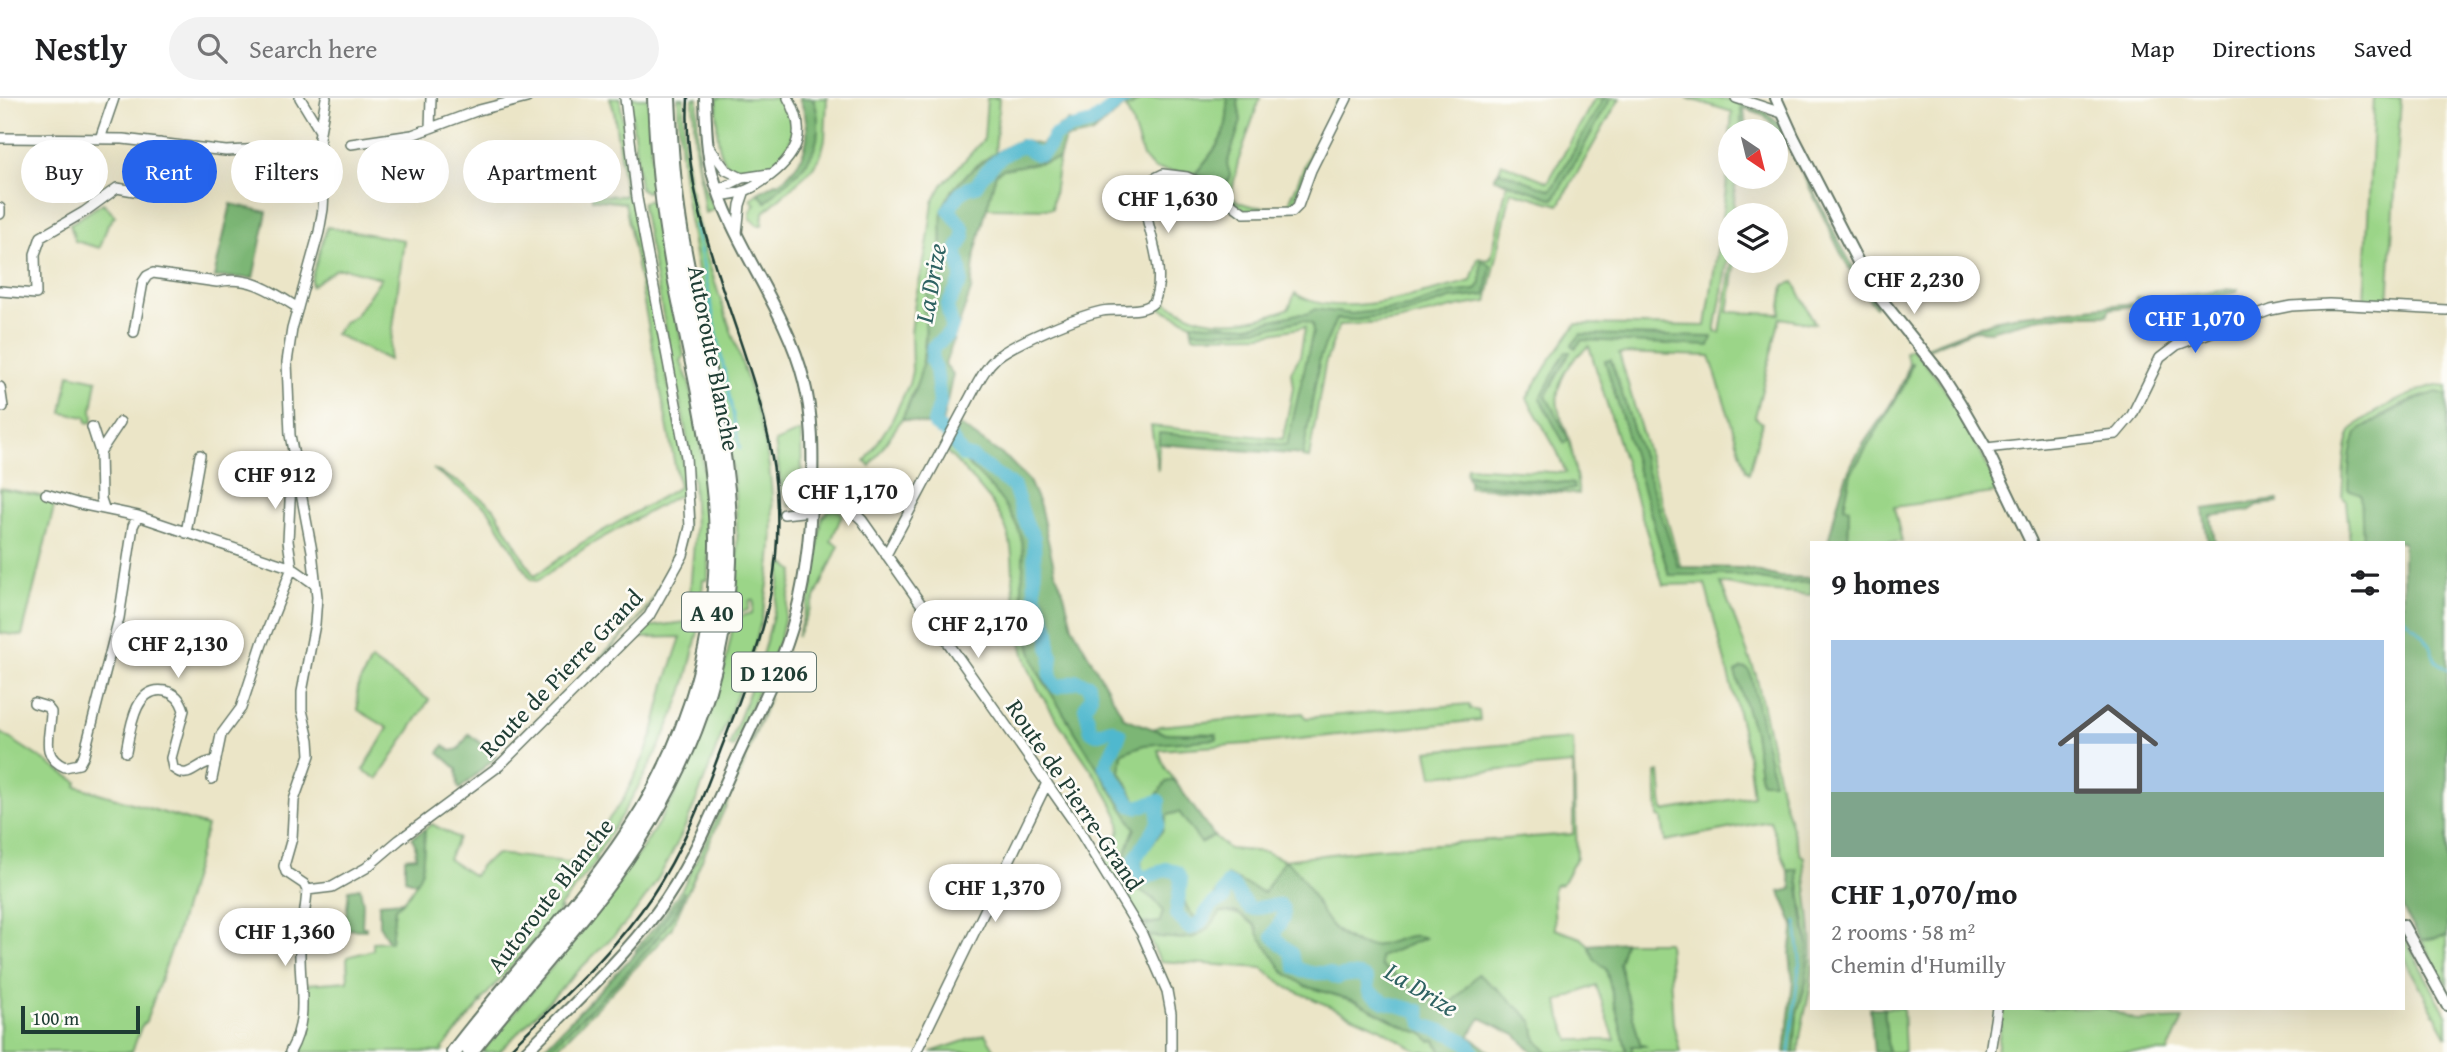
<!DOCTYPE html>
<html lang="en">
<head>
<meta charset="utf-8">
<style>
	:root { --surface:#fff; --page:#f2f2f2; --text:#202124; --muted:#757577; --line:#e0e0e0; --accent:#2563eb }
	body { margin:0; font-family:"Gentium Book Plus",serif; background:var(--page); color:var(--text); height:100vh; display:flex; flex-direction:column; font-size:26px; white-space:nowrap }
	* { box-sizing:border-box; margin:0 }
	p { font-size:23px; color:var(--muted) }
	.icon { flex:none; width:38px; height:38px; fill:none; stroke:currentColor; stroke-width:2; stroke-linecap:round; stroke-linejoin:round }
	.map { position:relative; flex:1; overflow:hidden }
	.details { position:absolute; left:1810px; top:443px; width:595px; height:469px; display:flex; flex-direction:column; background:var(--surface); border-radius:0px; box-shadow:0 7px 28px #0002 }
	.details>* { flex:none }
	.hud { position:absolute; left:21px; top:42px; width:665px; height:63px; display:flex; gap:14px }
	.needle { width:46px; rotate:145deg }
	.buttons { position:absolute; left:1718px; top:21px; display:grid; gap:14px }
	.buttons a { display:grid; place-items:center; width:70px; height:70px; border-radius:50%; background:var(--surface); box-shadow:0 7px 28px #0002; font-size:35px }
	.scale { position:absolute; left:21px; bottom:18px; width:119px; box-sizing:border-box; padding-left:7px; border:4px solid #1f3d34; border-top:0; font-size:19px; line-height:24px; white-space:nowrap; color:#1f3d34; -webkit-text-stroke:5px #fdfcf7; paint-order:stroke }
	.price { position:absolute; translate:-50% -60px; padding:0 16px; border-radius:24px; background:#fff; color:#222; font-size:23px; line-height:46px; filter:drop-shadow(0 2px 4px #0008) }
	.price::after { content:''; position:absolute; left:50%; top:42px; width:21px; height:16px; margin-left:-10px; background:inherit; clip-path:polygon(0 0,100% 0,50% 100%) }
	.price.on { background:var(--accent); color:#fff }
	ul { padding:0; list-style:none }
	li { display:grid; align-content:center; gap:14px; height:371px; padding:0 21px }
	li span { display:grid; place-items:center; height:217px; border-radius:0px; color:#555 }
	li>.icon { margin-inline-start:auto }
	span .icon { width:126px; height:126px; fill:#fffc; stroke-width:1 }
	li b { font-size:30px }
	h2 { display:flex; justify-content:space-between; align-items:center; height:84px; padding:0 21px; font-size:30px }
	.tag { padding:0 24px; border-radius:32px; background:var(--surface); box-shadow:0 7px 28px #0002; font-size:24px; line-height:63px }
	.tag.on { background:var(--accent); color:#fff }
	header { display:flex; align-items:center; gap:42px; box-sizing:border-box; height:98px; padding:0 35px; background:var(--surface); border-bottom:2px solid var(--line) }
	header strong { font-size:33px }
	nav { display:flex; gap:38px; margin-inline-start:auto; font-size:24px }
	.search { width:490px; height:63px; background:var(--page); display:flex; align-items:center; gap:18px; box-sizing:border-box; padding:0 24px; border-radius:38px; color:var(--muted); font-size:26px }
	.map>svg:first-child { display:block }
	.green { fill:#9bd588; stroke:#5d895e; stroke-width:2; fill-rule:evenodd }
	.forest { fill:#7cb674; stroke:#4e7a54; stroke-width:2 }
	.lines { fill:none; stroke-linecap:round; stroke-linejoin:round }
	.stream { stroke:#50b8ce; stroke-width:2.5 }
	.river { stroke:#50b8ce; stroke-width:14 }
	.minor-casing { stroke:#667867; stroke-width:12 }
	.major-casing { stroke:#667867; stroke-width:14 }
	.highway-casing { stroke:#667867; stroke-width:18 }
	.minor { stroke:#fff; stroke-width:9 }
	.major { stroke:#fff; stroke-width:10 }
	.highway { stroke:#fff; stroke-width:14 }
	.rail { stroke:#1f3d34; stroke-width:2.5 }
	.labels { text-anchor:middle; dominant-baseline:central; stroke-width:5; stroke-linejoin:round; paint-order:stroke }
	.shield { fill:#fdfcf7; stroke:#62766e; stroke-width:2 }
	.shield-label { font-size:23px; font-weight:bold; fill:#1f3d34 }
	.street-label { font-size:24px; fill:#1f3d34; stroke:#fdfcf7 }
	.water-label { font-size:26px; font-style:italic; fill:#2e6262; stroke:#fdfcf7 }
</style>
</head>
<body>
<header>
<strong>Nestly</strong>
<div class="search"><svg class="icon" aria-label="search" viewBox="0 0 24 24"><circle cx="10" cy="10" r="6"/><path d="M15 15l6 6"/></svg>Search here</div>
<nav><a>Map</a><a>Directions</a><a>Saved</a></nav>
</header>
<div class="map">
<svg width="2447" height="954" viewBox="0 0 2447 954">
	<rect width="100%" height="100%" fill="#fdfcf7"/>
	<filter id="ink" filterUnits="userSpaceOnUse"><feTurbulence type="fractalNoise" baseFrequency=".0143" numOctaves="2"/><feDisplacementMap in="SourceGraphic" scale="14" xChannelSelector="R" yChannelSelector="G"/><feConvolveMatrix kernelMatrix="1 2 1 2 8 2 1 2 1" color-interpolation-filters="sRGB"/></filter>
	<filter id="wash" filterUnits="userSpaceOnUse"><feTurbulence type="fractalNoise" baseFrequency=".00686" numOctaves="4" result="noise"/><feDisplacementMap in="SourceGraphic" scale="28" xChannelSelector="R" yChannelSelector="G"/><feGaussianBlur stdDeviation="1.57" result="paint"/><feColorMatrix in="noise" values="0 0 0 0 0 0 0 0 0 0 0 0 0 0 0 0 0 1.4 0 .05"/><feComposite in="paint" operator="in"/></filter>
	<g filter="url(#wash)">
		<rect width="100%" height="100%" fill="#ebe5c7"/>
		<path class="green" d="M610,0H620L634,113L681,350L685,382L686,431L683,449L645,515L600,562L599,560C612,547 627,535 638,521C662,493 687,436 680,399L677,398L586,449L538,483L531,482L488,411L433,371L462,386L494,410L534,478L580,446L679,389L625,105L592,101V97L625,98L614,13Z
			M630,0H648L653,88L647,94L640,91Z
			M678,0H684C677,111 729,213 758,317C779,391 777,464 757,539C746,578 729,616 715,654C694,710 673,765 635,814C621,832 604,847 588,863C558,893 529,924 499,954H482C592,817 708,703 734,520L752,515L754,502H750L748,512L734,516C754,341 680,174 678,0Z
			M693,0H698C697,36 694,80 715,111L705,115L695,49Z
			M717,0H780C786,11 793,23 792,36C789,62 744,92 726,65C714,48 718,19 717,0Z
			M812,0H827L825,41L821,57L811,72L763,115L762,127H757L750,120V113L755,106L750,101L758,95L766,104L779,89L798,75L818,21Z
			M987,0H999L995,55L975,68L955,92L942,115L941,155L932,171L928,199L923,209L926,227L922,272L902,321L870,368L865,364L892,322L909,286L912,273L911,235L915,203L927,149L933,104L942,87L984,41Z
			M1142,0H1227C1231,35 1216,50 1195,76L1227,85L1230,77L1227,66L1241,23L1237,0H1260L1238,64L1231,99C1249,112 1267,109 1288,108L1311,52L1339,0H1343L1305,75L1296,104L1291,111L1245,113L1195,76L1154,71L1143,59L1132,24L1125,8L1130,9Z
			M1595,0H1604L1551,93L1499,73L1502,65L1548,84Z
			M1611,0H1620L1559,107L1511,93L1487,204C1458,207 1438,214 1411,220C1387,226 1363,226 1339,227L1325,266L1309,360L1302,359L1320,259L1336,221L1357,222L1407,215L1450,201L1486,197L1491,167L1481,164V185L1476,192L1449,195L1408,209L1351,216L1315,212L1307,216H1298L1248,228L1191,225L1160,210L1162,202C1175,209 1188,218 1202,221C1230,227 1263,222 1289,210L1295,195C1335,224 1427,194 1471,183L1478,160L1487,162L1491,160L1507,86L1494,80L1554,101Z
			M1687,0H1719L1741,6V33H1731V79H1736L1733,117H1731L1730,148L1715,234L1720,235L1732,163H1736L1728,214L1780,216L1784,187L1794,184L1815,226L1780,220L1755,319L1762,325L1749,375L1746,372L1710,258L1619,255L1681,470H1678L1611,262L1606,263L1669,477H1735L1785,485L1811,484V497L1763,493L1721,485L1756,577L1782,697L1800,756L1804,759C1805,800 1816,842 1811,884C1808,908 1799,930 1799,954H1794L1797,915L1806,884L1809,850L1797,771L1788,773L1770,723L1665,743L1662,720L1658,719L1656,675L1660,674L1663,713L1753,698L1748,659L1741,626L1705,486L1663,487L1589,248C1571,261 1554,285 1558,309C1560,320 1566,330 1569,341C1574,359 1576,378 1579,396L1469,389V383L1473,386L1558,393L1573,391V386L1466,376L1467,369L1566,375L1557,353L1527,300L1550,262L1576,226L1706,228L1726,91L1732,14ZM1735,574L1751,577L1773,684H1761L1754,634Z
			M2374,0H2401L2388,205L2364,202Z
			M1059,61L1052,111L987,110L996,75L1003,71Z
			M648,102L656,111L684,258L681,263C683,272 688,279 690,288C704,352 710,417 708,482H703L700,524L686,528L685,532L699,530C693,552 689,576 681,598C660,655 628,708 595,760L597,763L558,811H561L480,904H482L442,951L444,952L442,954H296C309,928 311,915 308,886L348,883L347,859L373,852V844L391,843L395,810C424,786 423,766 425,731L432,726L458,740L448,761L474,778L481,767L497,756L576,765L623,702L643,661L653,635L665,586L681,539L640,540L626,547L646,529L687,524L692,508L689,506L695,432L693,383L688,345L642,109L643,104Z
			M103,105L115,118L108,126L100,150L75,143L70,126Z
			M327,129L404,142L389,262L335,236L345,224L355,218L381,180L347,171H336L311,188V182Z
			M1303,222L1312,226L1313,234L1287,348L1159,335L1158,372L1151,328L1283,341L1293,290L1291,274L1300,258L1305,229L1261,237L1193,238L1192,233C1230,235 1266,230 1303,222Z
			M1911,250C1951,290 1975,343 2000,394L1894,409L1902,444H1848L1849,411L1844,408L1851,375L1904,288L1912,266L1909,265L1905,254Z
			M69,276L97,282L92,311L93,324L87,325L86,319L62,315Z
			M2436,287L2447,288V297C2427,288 2378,319 2360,331L2363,444H2350L2346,403L2342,398C2344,378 2343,352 2351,334C2359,318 2418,292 2436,287Z
			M801,333C801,350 805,396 794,407L789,408L787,394H782L775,344Z
			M948,349C976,372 1020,413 1023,451C1024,466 1022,480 1022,495C1022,521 1029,549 1038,574L1135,730C1125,754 1121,762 1131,787C1144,793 1154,800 1163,812L1160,824L1141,826L1104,766L1120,732L1118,718C1094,666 1051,624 1029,571C1020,548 1016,518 1014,493C1012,475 1014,456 1009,439C1000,407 969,377 946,353Z
			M0,390L56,401L22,538L0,535Z
			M835,412L841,414L842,417L831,443L839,448L797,539L812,491L822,420L828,413Z
			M782,466L787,467L794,473L780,542L733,650L729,648C752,588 775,530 782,466Z
			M371,562L429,602L378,681L363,672L388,630L358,612L357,590Z
			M769,600L740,676L671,831L643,862L557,950L552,948L641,858L635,852L656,828L683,789L708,739Z
			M1469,606L1470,611L1479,613L1480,622L1262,645L1158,652L1165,669L1174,682L1166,685L1156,698L1137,704L1120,674L1122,655L1144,647L1217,640L1216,636L1164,635L1153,631L1160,628L1303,615L1306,620Z
			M0,634L77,684L76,688L207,728L175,841L146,923L141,929L132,954H0Z
			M1573,641L1577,759L1562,786L1556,787L1553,792L1555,831L1581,840L1589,847L1594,861L1606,871L1627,954H1548L1536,942L1533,924L1494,888L1446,912L1381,868L1379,859L1424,840C1409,834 1397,844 1382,847C1337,857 1306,793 1284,762L1264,795L1227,778L1199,823C1180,807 1183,798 1184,775H1142L1141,760L1162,733L1167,717L1179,714L1201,744L1214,738L1229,751L1266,754L1284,762L1370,751L1573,736V666L1432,678L1427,653ZM1596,887L1615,942H1570L1561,920L1558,904Z
			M1221,814C1238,814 1253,820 1259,837L1305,888L1355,903L1411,932L1423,935L1430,943L1434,942L1442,954H1419L1379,930L1288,890L1262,870L1160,863L1148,838C1185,840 1198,849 1221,814Z
			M2403,837L2447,918V939L2403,858Z
			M2447,838V887L2421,842Z
			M1625,844H1668L1673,925L1680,954H1632V948H1643L1640,945L1619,866Z
			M1884,910H1903L1905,954H1888Z
			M2003,910H2105L2138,923L2183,921L2168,954H1997Z
			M985,936L996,954H931Z"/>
		<path class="forest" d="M799,0H812C818,10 818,20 818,32C817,68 787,80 766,104L758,95L775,85L778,86C808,63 815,35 799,0Z
			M1121,0H1142L1130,9L1125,8L1091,36L1065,41L1059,61L1003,71L996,75L975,155L971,192L945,266L953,276L942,326L950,331L945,341L929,327L902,321C920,288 931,246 923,209C929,197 929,185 932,172C934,165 940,160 941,152C943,140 940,127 942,114C949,83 993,54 1020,42L1041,47L1056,30L1069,23L1072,25L1086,24L1095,20Z
			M1227,0H1237L1241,23L1227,66L1230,77L1228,85L1195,76C1216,51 1231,35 1227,0Z
			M1604,0H1611L1554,101L1494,80L1499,73L1551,92Z
			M1741,6L1765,14L1779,26C1813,86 1838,151 1877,207L1875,209C1838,164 1822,107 1792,57C1785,45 1776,27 1764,18C1758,14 1751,12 1744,10L1746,33H1741Z
			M231,106L267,114L253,180L214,179Z
			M1481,163L1491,167L1486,197L1450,201L1407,215L1357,222L1336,221L1320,259L1303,357L1159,346V335L1287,347L1313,234L1312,226L1303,222L1266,230L1223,234L1192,233L1191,225L1248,228L1298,216H1307L1315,211L1351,216L1380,213L1408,209L1449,195L1476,192L1481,185Z
			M2238,191L2237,194L2225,197L2110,211L2107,217H2066L2035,221L1990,233L1975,232L1928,251L1926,249L1998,221L2013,218L2134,205L2136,199L2159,200Z
			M1581,236L1712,239L1709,248L1582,242L1575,250L1572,247Z
			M1565,254H1570L1546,298L1569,341L1564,345L1540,301Z
			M1611,262L1678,469L1744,470L1780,479L1811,480V484L1785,485L1735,477H1669L1605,263Z
			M1909,265H1912L1904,288L1851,375L1844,408L1849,410L1848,444H1828C1836,413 1841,384 1857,356C1874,327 1902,298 1909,265Z
			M2437,294L2447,297V838L2421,842L2403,811V444H2363L2361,396L2348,391C2349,373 2348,346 2360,331L2412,303Z
			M959,327L1008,361L1029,383L1040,408L1055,473L1064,496L1072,528L1124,620L1164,635L1216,636L1217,641L1144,647L1122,655L1120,674L1137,704L1156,698L1166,684L1174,682L1214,738L1201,745L1179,714L1167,717L1162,733L1141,760L1142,775C1157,767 1170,762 1184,775C1183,798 1180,807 1199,823L1227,777L1264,795L1284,762C1315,782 1316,827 1352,844C1382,858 1403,830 1425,840L1380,859L1381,868L1445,912L1478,876L1508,900L1533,924L1536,942L1548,954H1533L1517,938L1481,920L1469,938L1490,954H1442L1435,942L1430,943L1422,935L1411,932L1355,903L1305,888L1284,874L1259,837L1255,827L1236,814H1221C1198,849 1185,840 1148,838L1145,827L1160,824L1163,813L1155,802L1125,782C1123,762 1127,748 1135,730L1038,574C1029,549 1022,521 1022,495C1022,480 1024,466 1023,451C1020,413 976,372 948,349Z
			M1467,378H1494L1573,386L1574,391L1558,393L1473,386L1469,383Z
			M2278,402V405L2258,407L2249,413L2211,418L2215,444H2208L2203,411Z
			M1742,570L1748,571L1751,577L1774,684H1761L1754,634L1735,574Z
			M469,636L497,658L460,691L458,689L457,671L439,655L444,647L451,653L459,651Z
			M425,731L422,773L416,785L405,781V760L416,759L415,746L412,740Z
			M1797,771L1803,821L1809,850L1806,884L1797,915L1794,954H1785L1793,883L1790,856L1794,827L1780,794L1792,791L1788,773Z
			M360,790L363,805L362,829H366V832L337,831L338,829L345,828L349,792Z
			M684,793C678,832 584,917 552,948L546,954H540L653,837Z
			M403,803L395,810L391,844H389L379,827V805Z
			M1625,844L1619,866L1640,945L1645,948H1632V954H1627L1606,871L1594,861L1589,847Z
			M1870,910H1884L1888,954H1874Z"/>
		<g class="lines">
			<path class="stream" d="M695,127L740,351
				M2403,517C2408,526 2418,530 2424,538C2435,552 2428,559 2447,572
				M1789,954L1800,862L1796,823"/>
			<path class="river" d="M1125,0L1092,25L1068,31L1054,38L1048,50L1042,56H1036L1022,48C1001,56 987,69 976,88C961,90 956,101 949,112L963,130L964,139L956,154C959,163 961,173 961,183L947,208L952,228L949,236L933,249L932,263L936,271L940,305L934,325L936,328L948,336L963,357L973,360L1014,389L1026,425L1034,440L1035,497L1049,533V550L1052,558L1050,578L1057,589L1078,583L1089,587L1091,598L1085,610L1091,633L1096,636L1111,631L1120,636L1105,668L1131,707L1137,709L1159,703L1158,725L1135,761C1134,769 1137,777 1145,780L1166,771L1177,774L1181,783L1176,816L1189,830C1204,827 1203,815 1213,806C1216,803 1220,803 1223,801V794L1228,785L1232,787C1257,821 1241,809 1280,807C1290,817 1277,827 1273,838L1291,855L1296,870L1310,875H1328L1337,880C1346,876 1358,876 1367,881L1369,894L1385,904L1419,913C1420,917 1420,921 1422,924C1428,933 1463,933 1473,954"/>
		</g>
	</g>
	<g filter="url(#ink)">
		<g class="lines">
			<defs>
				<path id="minor" d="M300,0L320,33
					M1736,0L1782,15
					M430,30L431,0
					M0,40L123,41L226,53L320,48
					M100,41L114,0
					M351,46L412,37L479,12L527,0
					M709,49L726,72L742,80
					M718,92L742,80L769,76
					M720,97C741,97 754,90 771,77C799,55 807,32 788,0
					M0,110V116
					M737,135L740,107L744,95
					M0,193L36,196L35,156L41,139L84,114L117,90L140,94L145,92L160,45
					M134,234L143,184L147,178L153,175L217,184C250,177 271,193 298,210
					M0,289L3,309
					M92,329L100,354
					M1986,350L2116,336L2132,317L2160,260L2177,247L2271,212L2291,208L2329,206L2447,212
					M46,396L80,406L138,418L292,470L316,487
					M811,404C831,408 847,406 862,422L1074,724L1142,836L1167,893L1171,915V954
					M104,410L101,401L100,354L120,324
					M784,416L811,413
					M186,435L200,357
					M886,457L975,290C981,279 987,268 997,259C1016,244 1078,218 1102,213C1117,210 1143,216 1154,204C1171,164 1134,113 1147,84L1163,76L1187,79L1209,89L1244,115L1292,114L1298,108L1311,72L1347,0
					M34,605L47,609L51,614C51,636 39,658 65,669L79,666L84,657L119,520L133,428L138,418
					M126,654C130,634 134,587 165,593C175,595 181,602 184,612L171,660L173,670C190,685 196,663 216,663
					M212,681L221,637L241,610L262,546L292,470L288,443L291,384L292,377L298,373
					M307,792L332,789L366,770L399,742L499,668L649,518L683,457L690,429L686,359L637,100L625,0
					M307,792L304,786L286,774L284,768L292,740L294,702L310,657L309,642L302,612V594L315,526L317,499L312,453L290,337L287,264L292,231L319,134L323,111L325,76L319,40L326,0
					M290,954C310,918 299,890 300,852C301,832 306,812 307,792
					M916,954L1047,685
					M1990,954L1997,910"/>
				<path id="major" d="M1776,0L1794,40L1858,164L1880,200L1942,277L1960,305L1986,350L2031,444
					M2403,827L2447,907
					M526,954C570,909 619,865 657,814C689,771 709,722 731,673C754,622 782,570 796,516C807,474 810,432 812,389C813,354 813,318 804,283C786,209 732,148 712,74C706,50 706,24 705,0"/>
				<path id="highway" d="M454,954C516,872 589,800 643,712C692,630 718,535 717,440C715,351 692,265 675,179C664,119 657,60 655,0
					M470,954C513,900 559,849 601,795C700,666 746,528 724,365C714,288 694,213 681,137C673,91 670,46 668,0"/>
			</defs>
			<use href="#minor" class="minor-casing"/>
			<use href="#major" class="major-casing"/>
			<use href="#highway" class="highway-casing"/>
			<use href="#minor" class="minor"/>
			<use href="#major" class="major"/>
			<use href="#highway" class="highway"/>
			<path class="rail" d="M507,954C556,905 612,857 651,799C682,753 702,702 721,651C767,533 797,445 763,317C736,213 681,110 688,0"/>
		</g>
	</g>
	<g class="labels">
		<g class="shield">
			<rect x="682" y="494.5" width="60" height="39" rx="5"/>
			<rect x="732" y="554.5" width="84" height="39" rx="5"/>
		</g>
		<g class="shield-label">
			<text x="712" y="514">A 40</text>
			<text x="774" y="574">D 1206</text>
		</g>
		<g class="street-label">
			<text transform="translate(714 260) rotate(79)">Autoroute Blanche</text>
			<text transform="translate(561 575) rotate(-46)">Route de Pierre Grand</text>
			<text transform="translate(1075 697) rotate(56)">Route de Pierre-Grand</text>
			<text transform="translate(550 797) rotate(-52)">Autoroute Blanche</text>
		</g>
		<g class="water-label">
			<text transform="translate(930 185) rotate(-80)">La Drize</text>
			<text transform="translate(1422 891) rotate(31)">La Drize</text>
		</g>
	</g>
</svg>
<div class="buttons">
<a><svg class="needle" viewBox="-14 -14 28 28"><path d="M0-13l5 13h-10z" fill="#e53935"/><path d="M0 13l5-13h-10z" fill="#757577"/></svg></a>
<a><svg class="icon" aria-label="layers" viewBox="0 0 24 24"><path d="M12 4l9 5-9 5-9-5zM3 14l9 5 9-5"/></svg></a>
</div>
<div class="scale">100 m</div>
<b class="price" style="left:1168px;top:137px">CHF 1,630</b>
<b class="price" style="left:1914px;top:218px">CHF 2,230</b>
<b class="price on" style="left:2195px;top:257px">CHF 1,070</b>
<b class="price" style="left:275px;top:413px">CHF 912</b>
<b class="price" style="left:848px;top:430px">CHF 1,170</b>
<b class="price" style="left:978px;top:562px">CHF 2,170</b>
<b class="price" style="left:178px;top:582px">CHF 2,130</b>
<b class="price" style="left:995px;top:826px">CHF 1,370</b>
<b class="price" style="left:285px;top:870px">CHF 1,360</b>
<div class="hud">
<a class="tag">Buy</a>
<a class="tag on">Rent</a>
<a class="tag">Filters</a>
<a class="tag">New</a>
<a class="tag">Apartment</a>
</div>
<section class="details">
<h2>9 homes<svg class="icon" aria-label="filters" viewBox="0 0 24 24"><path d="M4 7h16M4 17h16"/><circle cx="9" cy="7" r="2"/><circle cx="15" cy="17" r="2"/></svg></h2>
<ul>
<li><span style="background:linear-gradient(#a9c7e8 70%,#7fa58c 0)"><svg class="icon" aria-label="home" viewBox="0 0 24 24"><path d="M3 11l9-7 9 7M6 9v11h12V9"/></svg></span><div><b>CHF 1,070/mo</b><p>2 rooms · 58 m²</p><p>Chemin d'Humilly</p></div></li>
</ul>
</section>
</div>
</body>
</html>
